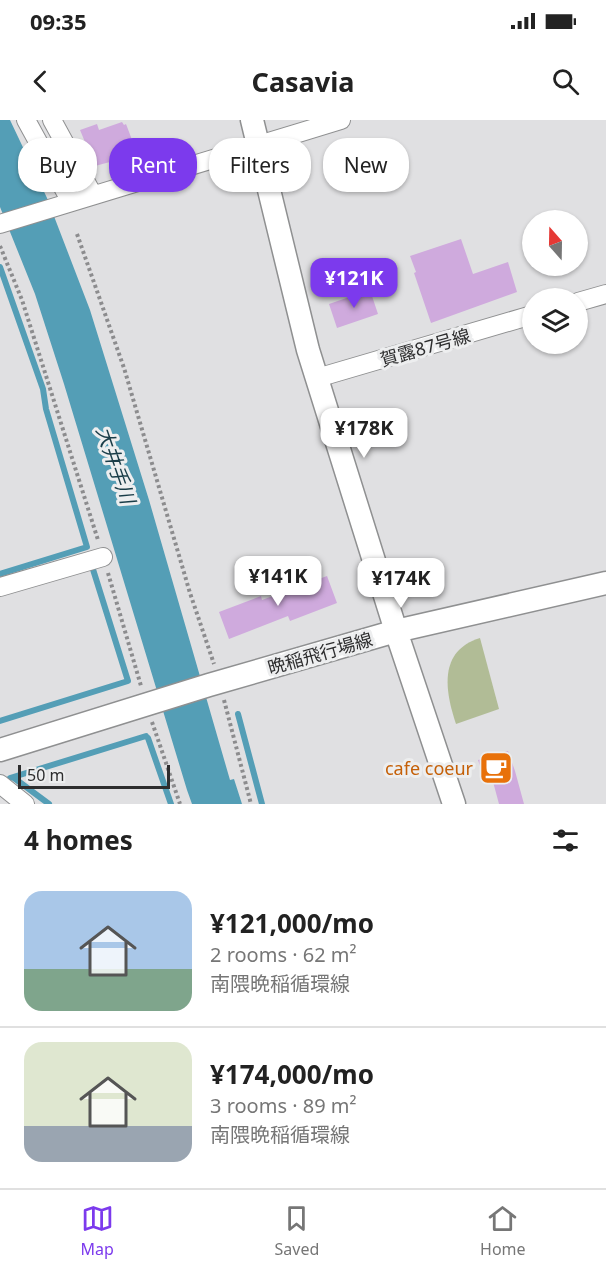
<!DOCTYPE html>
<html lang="en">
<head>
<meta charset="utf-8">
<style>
	:root { --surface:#fff; --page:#f2f2f2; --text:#222; --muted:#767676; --line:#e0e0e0; --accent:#7c3aed }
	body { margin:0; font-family:"Noto Sans","Noto Sans JP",sans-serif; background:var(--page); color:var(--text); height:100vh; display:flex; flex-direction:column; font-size:22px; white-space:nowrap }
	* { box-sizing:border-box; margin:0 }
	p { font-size:20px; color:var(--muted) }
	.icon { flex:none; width:33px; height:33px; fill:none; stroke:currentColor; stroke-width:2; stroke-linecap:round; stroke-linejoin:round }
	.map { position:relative; height:684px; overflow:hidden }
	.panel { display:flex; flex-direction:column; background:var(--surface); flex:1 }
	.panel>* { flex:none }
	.top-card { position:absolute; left:18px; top:18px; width:570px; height:54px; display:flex; gap:12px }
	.needle { width:39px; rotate:340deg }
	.tools { position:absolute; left:522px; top:90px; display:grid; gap:12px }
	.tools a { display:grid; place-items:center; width:66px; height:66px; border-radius:50%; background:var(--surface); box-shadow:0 2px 4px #0004; font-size:30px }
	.scale { position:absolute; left:18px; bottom:15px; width:152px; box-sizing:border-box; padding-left:6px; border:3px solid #2d2d2e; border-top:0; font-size:16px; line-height:21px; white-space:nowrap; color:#2d2d2e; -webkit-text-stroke:4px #edeeef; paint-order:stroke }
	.price { position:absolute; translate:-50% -51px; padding:0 14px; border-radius:12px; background:#fff; color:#222; font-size:20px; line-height:39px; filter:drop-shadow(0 2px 3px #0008) }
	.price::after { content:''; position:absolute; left:50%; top:36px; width:18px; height:14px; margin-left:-9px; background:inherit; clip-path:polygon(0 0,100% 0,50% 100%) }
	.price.active { background:var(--accent); color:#fff }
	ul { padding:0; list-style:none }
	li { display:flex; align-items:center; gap:18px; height:150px; padding:0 24px }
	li+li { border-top:2px solid var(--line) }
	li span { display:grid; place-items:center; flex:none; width:168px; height:120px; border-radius:18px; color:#555 }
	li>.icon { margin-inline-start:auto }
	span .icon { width:72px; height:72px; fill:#fffc; stroke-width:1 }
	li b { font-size:26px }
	h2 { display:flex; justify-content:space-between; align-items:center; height:72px; padding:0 24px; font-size:26px }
	.tag { padding:0 21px; border-radius:24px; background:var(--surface); box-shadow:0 2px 4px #0004; font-size:21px; line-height:54px }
	.tag.active { background:var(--accent); color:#fff }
	.status { display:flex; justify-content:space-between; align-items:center; height:42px; padding:0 30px; background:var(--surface); direction:ltr }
	.status svg { height:16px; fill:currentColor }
	header { display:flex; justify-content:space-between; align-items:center; height:78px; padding:0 24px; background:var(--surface); font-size:27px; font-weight:700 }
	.tabs { display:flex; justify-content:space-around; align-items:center; height:84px; border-top:2px solid var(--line); background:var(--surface); font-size:16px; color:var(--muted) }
	.tabs a { display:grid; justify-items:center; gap:3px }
	.tabs .active { color:var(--accent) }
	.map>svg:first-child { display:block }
	.green { fill:#b1bc96 }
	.water { fill:#549eb6 }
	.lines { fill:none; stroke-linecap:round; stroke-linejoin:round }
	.stream { stroke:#549eb6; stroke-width:6 }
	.building { fill:#cfaadd }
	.minor-casing { stroke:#8f9091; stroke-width:20 }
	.tertiary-casing { stroke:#8f9091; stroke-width:25 }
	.path { stroke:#8c8c8e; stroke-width:4; stroke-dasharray:3 3; stroke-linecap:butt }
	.minor { stroke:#fff; stroke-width:18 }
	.tertiary { stroke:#fff; stroke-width:22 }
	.labels { text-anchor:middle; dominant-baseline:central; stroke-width:6; stroke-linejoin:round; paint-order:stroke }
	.street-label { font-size:18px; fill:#2d2d2e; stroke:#edeeef }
	.food-label { font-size:18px; fill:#c56008; stroke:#edeeef; text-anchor:end }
	.water-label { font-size:20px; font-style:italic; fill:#1a3d48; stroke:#edeeef }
</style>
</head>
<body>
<div class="status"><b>09:35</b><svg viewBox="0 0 49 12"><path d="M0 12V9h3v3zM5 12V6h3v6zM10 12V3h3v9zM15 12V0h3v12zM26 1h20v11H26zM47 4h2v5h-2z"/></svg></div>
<header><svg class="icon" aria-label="back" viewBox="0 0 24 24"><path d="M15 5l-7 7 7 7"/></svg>Casavia<svg class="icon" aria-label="search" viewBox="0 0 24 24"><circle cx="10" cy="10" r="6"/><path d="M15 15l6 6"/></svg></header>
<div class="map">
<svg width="606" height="684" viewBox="0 0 606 684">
	<rect width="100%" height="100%" fill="#e0e0e2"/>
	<path class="green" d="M480,518L499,589L456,604C445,571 438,531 480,518Z"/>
	<path class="water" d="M0,0H10L47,78L90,190L149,380L230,660L234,659L242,684H192L187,670L64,264L35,174L0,87Z"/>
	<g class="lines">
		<path class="stream" d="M0,147L43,269L46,289L87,427L0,454
			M238,594L262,684
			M0,601L128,561L91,443
			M148,618L171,684
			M10,658L146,616
			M14,658L49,684"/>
	</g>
	<path class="building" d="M122,2L124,5L126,4L134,25L131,26L133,30L130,31L132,36L95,46L80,10L97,4L99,10Z
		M461,119L473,154L508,142L517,172L431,203L414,153L416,152L410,136Z
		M370,170L378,194L337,208L329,184Z
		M327,456L337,483L290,501L288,496L229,519L219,492L261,476L262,480Z
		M508,631L515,651L524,684H499L492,658L485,661L478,640Z"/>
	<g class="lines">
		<defs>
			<path id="minor" d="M26,0L71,82
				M52,0L93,75
				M0,104L341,0
				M578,182L606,174
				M317,258L532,195
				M0,467L103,437
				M0,664L25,684"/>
			<path id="tertiary" d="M252,0L308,230L396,511L454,684
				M0,630L209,565L396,511L606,463"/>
		</defs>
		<use href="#minor" class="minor-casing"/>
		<use href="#tertiary" class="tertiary-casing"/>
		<path class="path" d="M77,114L124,248L190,473L214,544
			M0,126L22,180L98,420
			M108,453L141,566
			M224,580L251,684
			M152,602L180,684"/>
		<use href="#minor" class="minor"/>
		<use href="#tertiary" class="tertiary"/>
	</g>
	<defs>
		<symbol id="cafe-square" viewBox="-11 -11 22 22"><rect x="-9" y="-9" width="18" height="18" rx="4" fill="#e8710a" stroke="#edeeef"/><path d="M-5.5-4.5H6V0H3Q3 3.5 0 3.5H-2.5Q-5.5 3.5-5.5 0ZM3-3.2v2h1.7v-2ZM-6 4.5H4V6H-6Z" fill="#fff"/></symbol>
	</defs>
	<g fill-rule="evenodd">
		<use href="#cafe-square" x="477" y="629" width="38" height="38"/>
	</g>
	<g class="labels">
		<g class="street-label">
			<text transform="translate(425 227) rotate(-16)">賀露87号線</text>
			<text transform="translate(320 533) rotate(-16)">晩稲飛行場線</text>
		</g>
		<g class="food-label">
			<text x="473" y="648">cafe coeur</text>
		</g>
		<g class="water-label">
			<text transform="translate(116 345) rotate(71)">大井手川</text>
		</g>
	</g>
</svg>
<div class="tools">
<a><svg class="needle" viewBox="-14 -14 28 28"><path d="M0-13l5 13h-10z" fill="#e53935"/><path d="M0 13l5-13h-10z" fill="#767676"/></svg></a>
<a><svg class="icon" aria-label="layers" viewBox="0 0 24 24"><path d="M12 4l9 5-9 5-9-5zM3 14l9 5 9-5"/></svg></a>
</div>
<div class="scale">50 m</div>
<b class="price active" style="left:354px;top:189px">¥121K</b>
<b class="price" style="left:364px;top:339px">¥178K</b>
<b class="price" style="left:278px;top:487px">¥141K</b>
<b class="price" style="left:401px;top:489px">¥174K</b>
<div class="top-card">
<a class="tag">Buy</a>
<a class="tag active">Rent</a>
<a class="tag">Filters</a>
<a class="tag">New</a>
</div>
</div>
<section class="panel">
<h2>4 homes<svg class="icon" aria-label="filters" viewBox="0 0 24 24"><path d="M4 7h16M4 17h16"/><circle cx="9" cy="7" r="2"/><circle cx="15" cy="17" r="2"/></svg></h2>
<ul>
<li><span style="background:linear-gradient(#a9c7e8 65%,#7fa58c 0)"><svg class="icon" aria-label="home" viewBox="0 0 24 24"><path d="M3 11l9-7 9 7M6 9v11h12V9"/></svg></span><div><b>¥121,000/mo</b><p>2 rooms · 62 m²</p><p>南隈晩稲循環線</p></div></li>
<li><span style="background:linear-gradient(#dfe7d0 70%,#9aa5b1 0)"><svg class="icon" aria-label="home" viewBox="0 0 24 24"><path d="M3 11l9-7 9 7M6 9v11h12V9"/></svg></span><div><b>¥174,000/mo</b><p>3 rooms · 89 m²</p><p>南隈晩稲循環線</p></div></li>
</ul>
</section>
<nav class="tabs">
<a class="active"><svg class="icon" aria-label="map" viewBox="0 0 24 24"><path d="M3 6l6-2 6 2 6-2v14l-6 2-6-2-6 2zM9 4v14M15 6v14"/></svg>Map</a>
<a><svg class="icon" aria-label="saved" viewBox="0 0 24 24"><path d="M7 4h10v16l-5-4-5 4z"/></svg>Saved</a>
<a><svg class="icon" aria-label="home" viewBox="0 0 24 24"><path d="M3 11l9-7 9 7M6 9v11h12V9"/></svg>Home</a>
</nav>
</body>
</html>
